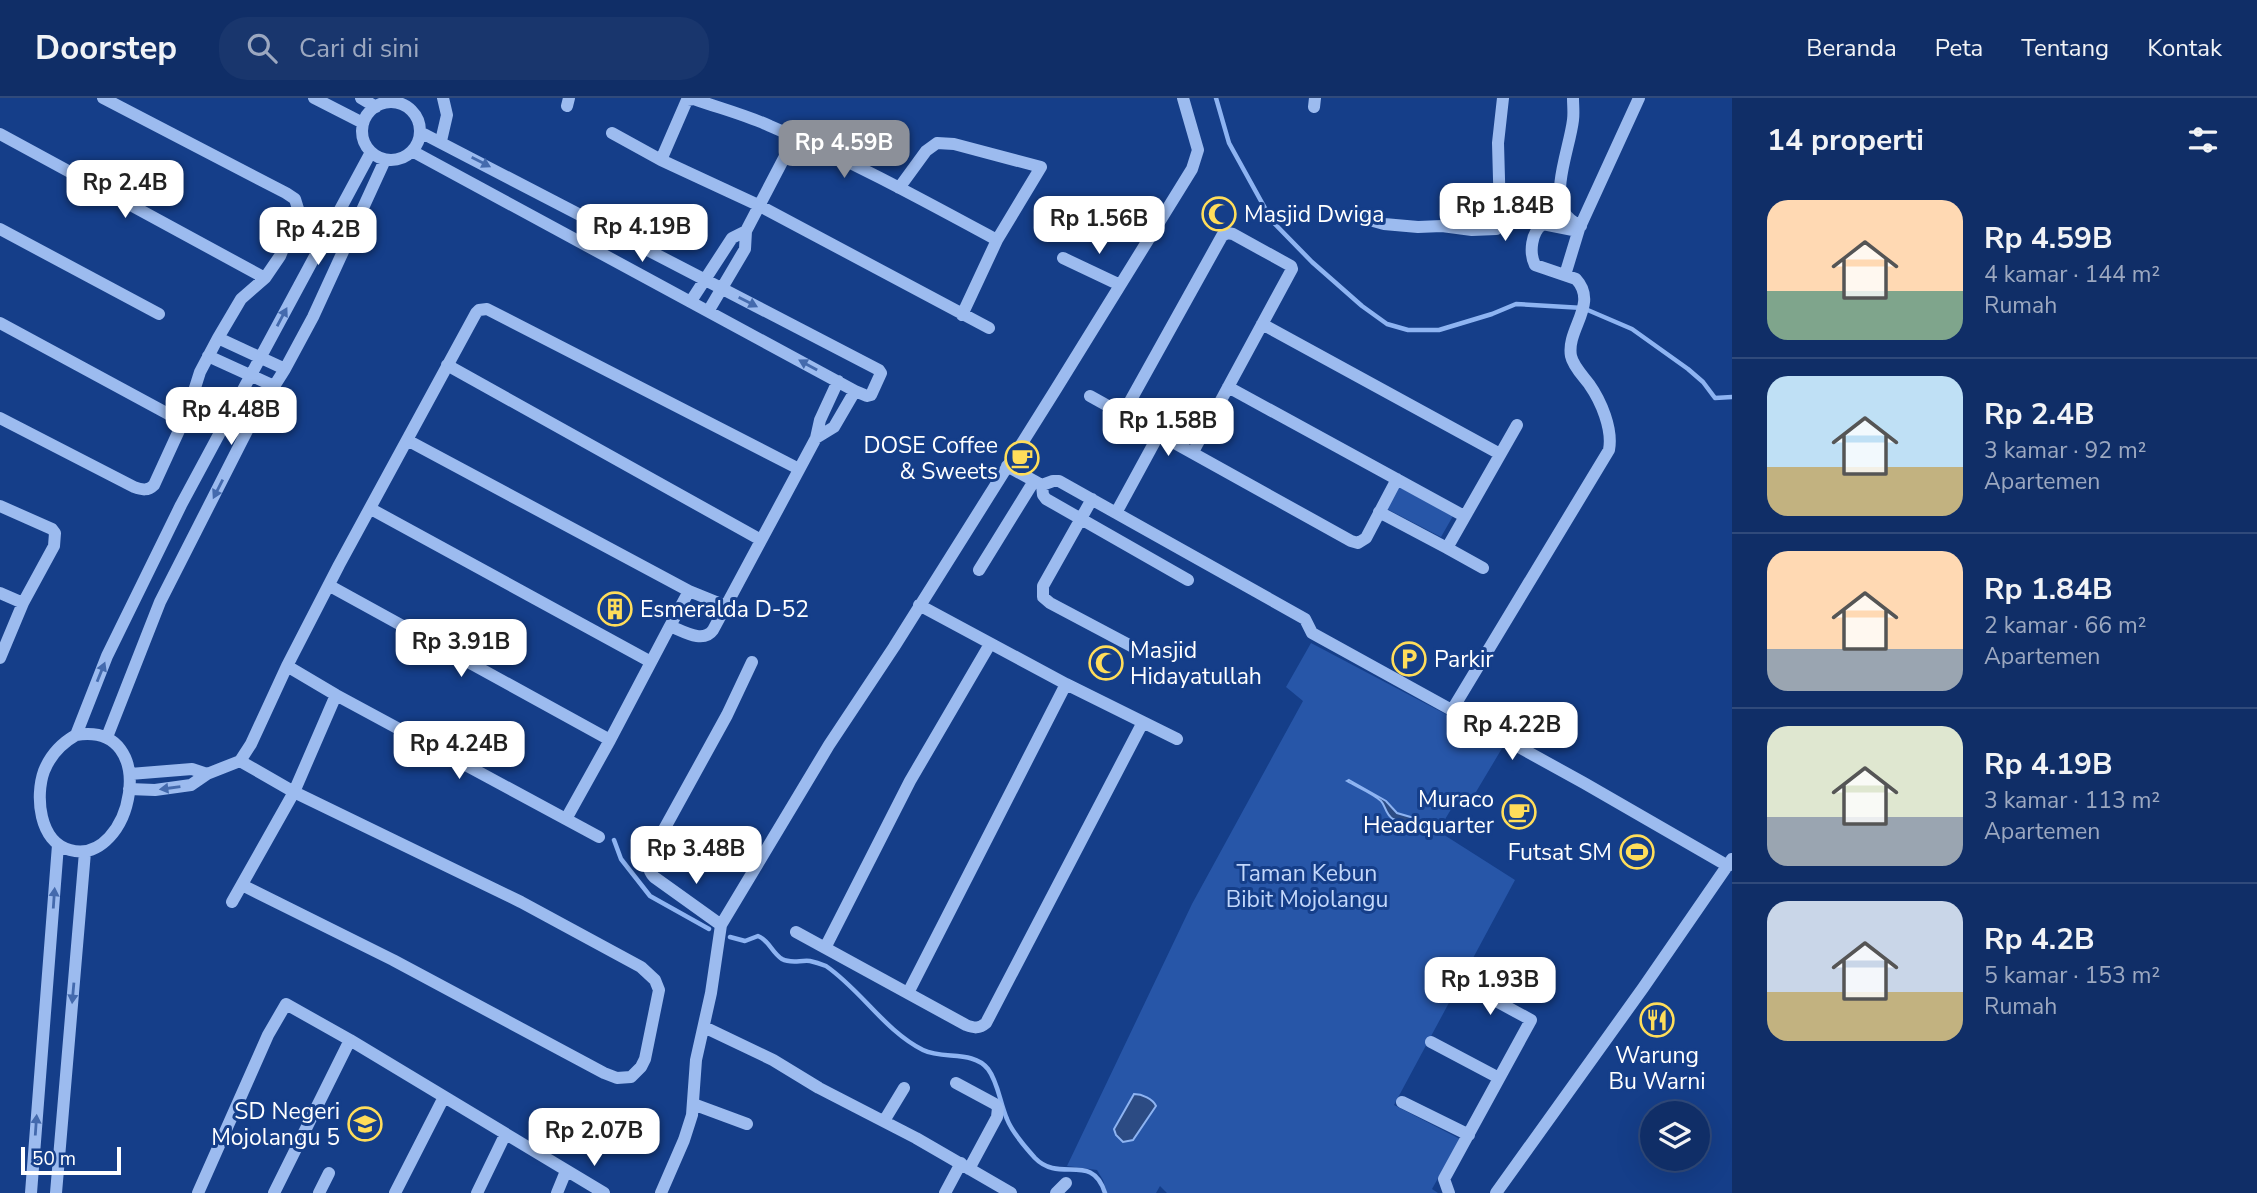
<!DOCTYPE html>
<html lang="id">
<head>
<meta charset="utf-8">
<style>
	:root { --surface:#102e67; --page:#19366d; --text:#f1f3f6; --muted:#9ca8c0; --line:#304a7b; --accent:#8c9099 }
	body { margin:0; font-family:"Nunito Sans",sans-serif; background:var(--page); color:var(--text); height:100vh; display:flex; flex-direction:column; font-size:26px; white-space:nowrap }
	* { box-sizing:border-box; margin:0 }
	p { font-size:23px; color:var(--muted) }
	.icon { flex:none; width:38px; height:38px; fill:none; stroke:currentColor; stroke-width:2; stroke-linecap:round; stroke-linejoin:round }
	.map { position:relative; flex:1; overflow:hidden }
	.side { display:flex; flex-direction:column; background:var(--surface); width:525px }
	.side>* { flex:none }
	.tools { position:absolute; left:1640px; top:1003px; display:grid; gap:14px }
	.tools a { display:grid; place-items:center; width:70px; height:70px; border-radius:50%; background:var(--surface); box-shadow:0 7px 28px #0002,0 0 0 2px var(--line); font-size:35px }
	.scale { position:absolute; left:21px; bottom:18px; width:100px; box-sizing:border-box; padding-left:7px; border:4px solid #fff; border-top:0; font-size:19px; line-height:24px; white-space:nowrap; color:#fff; -webkit-text-stroke:5px #153e89; paint-order:stroke }
	.price { position:absolute; translate:-50% -60px; padding:0 16px; border-radius:14px; background:#fff; color:#222; font-size:23px; line-height:46px; filter:drop-shadow(0 2px 4px #0008) }
	.price::after { content:''; position:absolute; left:50%; top:42px; width:21px; height:16px; margin-left:-10px; background:inherit; clip-path:polygon(0 0,100% 0,50% 100%) }
	.price.active { background:var(--accent); color:#fff }
	ul { padding:0; list-style:none }
	li { display:flex; align-items:center; gap:21px; height:175px; padding:0 35px }
	li+li { border-top:2px solid var(--line) }
	li span { display:grid; place-items:center; flex:none; width:196px; height:140px; border-radius:21px; color:#555 }
	li>.icon { margin-inline-start:auto }
	span .icon { width:84px; height:84px; fill:#fffc; stroke-width:1 }
	li b { font-size:30px }
	h2 { display:flex; justify-content:space-between; align-items:center; height:84px; padding:0 35px; font-size:30px }
	header { display:flex; align-items:center; gap:42px; box-sizing:border-box; height:98px; padding:0 35px; background:var(--surface); border-bottom:2px solid var(--line) }
	header strong { font-size:33px }
	nav { display:flex; gap:38px; margin-inline-start:auto; font-size:24px }
	.search { width:490px; height:63px; background:var(--page); display:flex; align-items:center; gap:18px; box-sizing:border-box; padding:0 24px; border-radius:28px; color:var(--muted); font-size:26px }
	main { display:flex; flex:1; min-height:0 }
	.map>svg:first-child { display:block }
	.green { fill:#2756a8 }
	.water { fill:#2c4b83; stroke:#8eb4f2; stroke-width:2 }
	.lines { fill:none; stroke-linecap:round; stroke-linejoin:round }
	.stream { stroke:#8eb4f2; stroke-width:4.5 }
	.minor { stroke:#9cbbef; stroke-width:12 }
	.oneway { fill:#446aad }
	.labels { text-anchor:middle; dominant-baseline:central; stroke-width:6; stroke-linejoin:round; paint-order:stroke }
	.poi-label { font-size:23px; fill:#fff; stroke:#153e89; text-anchor:start }
	.park-label { font-size:23px; fill:#c2d7fb; stroke:#153e89 }
</style>
</head>
<body>
<header>
<strong>Doorstep</strong>
<div class="search"><svg class="icon" aria-label="search" viewBox="0 0 24 24"><circle cx="10" cy="10" r="6"/><path d="M15 15l6 6"/></svg>Cari di sini</div>
<nav><a>Beranda</a><a>Peta</a><a>Tentang</a><a>Kontak</a></nav>
</header>
<main>
<div class="map">
<svg width="1732" height="1095" viewBox="0 0 1732 1095">
	<rect width="100%" height="100%" fill="#153e89"/>
	<path class="green" d="M1399,389L1453,418L1441,439L1387,411Z
		M1311,545L1504,647L1467,709L1456,703L1438,733L1515,782L1394,1007L1460,1041L1432,1091L1438,1095H1167L1160,1088L1156,1095H1107L1103,1082L1097,1072L1067,1068L1192,806L1303,603L1286,589Z"/>
	<path class="water" d="M1349,682L1386,703L1397,715L1414,720L1425,727V729C1414,722 1404,727 1393,721C1385,716 1386,708 1381,703C1372,695 1357,689 1347,683Z
		M1134,996C1142,996 1153,1001 1156,1008L1133,1042L1123,1044L1116,1037L1114,1031Z"/>
	<g class="lines">
		<path class="stream" d="M1216,0L1229,45L1272,123L1312,164L1362,208L1387,226L1408,232H1439L1492,216L1516,206L1583,210L1632,231L1688,271L1703,284L1715,300L1732,299
			M614,742L621,761L650,798L709,831
			M730,839L745,843L758,838C769,842 772,855 782,861C791,866 800,862 810,863C815,864 821,866 826,868C861,892 885,933 923,952C943,962 973,952 988,971C998,984 1000,1005 1007,1021C1012,1034 1025,1049 1035,1060C1060,1086 1092,1053 1105,1095"/>
		<path class="minor" d="M314,0L363,25
			M361,0L376,9
			M1573,0C1573,7 1574,15 1573,22C1570,48 1552,91 1564,114C1568,121 1574,125 1581,128
			M362 33a29 29 0 1 1 58 0a29 29 0 1 1-58 0Z
			M567,8L569,0
			M1314,9L1315,0
			M612,35L661,62L758,107L989,230
			M0,36L265,180
			M441,43L447,17L443,0
			M412,53L855,293L867,298L871,297L881,275L879,272L420,34
			M661,62L687,2L694,1C719,10 746,17 770,28C848,61 923,102 997,142
			M899,90L926,53L937,45L954,46L1041,69L997,142L962,217
			M1366,121L1384,126L1418,129L1442,128L1472,132L1496,131L1500,117L1498,45L1503,0
			M0,131L159,216
			M1063,160L1120,187
			M1565,177L1579,131L1639,0
			M691,203L732,140L746,133
			M709,212L745,151L746,133L795,39
			M0,225L183,324
			M1262,226L1500,356
			M218,240L285,271
			M208,258L274,288
			M447,267L761,442
			M1228,289L1464,418
			M1090,298L1351,443L1358,445L1366,440L1397,381
			M1123,316L1222,138L1227,135L1233,136L1291,168L1292,171L1193,354
			M0,320L134,389C142,392 148,393 154,387L187,315L200,274L218,240L241,201L265,180L280,158L299,114L295,101L286,95L103,0
			M816,340L834,329L855,293
			M407,342L689,493L726,508
			M1007,368L1038,385
			M1042,387L1053,383H1059L1305,521L1312,535L1584,685L1728,768
			M1042,387L1043,397L1046,401L1188,482
			M1092,401L1043,488V499L1050,505L1133,549
			M0,408L52,431L55,435L54,448L23,505L0,560
			M371,411L651,564
			M1379,414L1447,450L1517,327
			M1116,415L1159,336
			M1447,450L1483,470
			M979,472L1034,383
			M330,488L610,642
			M0,495L23,505
			M919,507L1066,586L1177,641
			M670,528L689,493
			M287,568L336,597L599,739
			M1452,612L1609,352C1613,331 1601,303 1589,286C1583,278 1573,268 1571,258C1566,231 1599,206 1576,181L1535,167C1529,155 1531,134 1543,126L1573,132L1579,131
			M76,637C163,623 132,769 70,752C39,744 35,698 44,673C50,658 62,645 76,637L107,558L181,407L371,54
			M107,639L160,504L252,323L285,271L313,219L385,62
			M240,663L294,694L521,804L641,869L655,882L659,892L645,961L641,969L631,979L617,980L604,975L393,862L242,787
			M130,676L192,671L207,676
			M129,691L155,692L191,687L207,676L240,663L251,646L287,568L339,467L476,215L479,212L487,211L799,371
			M566,721L610,642L670,528C683,533 703,546 713,532L816,340L820,322L838,283
			M232,804L294,694L336,597
			M721,827L654,779C647,772 648,764 651,755L727,617L752,564
			M796,834L966,927C974,930 979,931 986,925L1143,624
			M825,850L910,683L990,546
			M908,895L1066,586
			M704,929L773,962L819,990L916,1040L1011,1095
			M1431,944L1499,980
			M956,985L995,1006L998,1010L997,1019L969,1071
			M1402,1004L1469,1037
			M693,1006L747,1026
			M884,1023L904,990
			M31,1095L58,747
			M56,1095L85,754
			M198,1095L268,937L286,906L350,942L604,1095
			M274,1095L350,942
			M319,1095L329,1075
			M395,1095L444,999
			M477,1095L505,1037
			M557,1095L566,1073
			M661,1095L684,1042L692,1017L696,962L711,895L721,827L829,647L894,549L1056,291L1192,71L1198,52L1183,0
			M945,1095L961,1065
			M1056,1095L1066,1085
			M1449,1095L1444,1081L1531,922L1465,886
			M1496,1095L1643,890L1732,761"/>
	</g>
	<defs><path id="oneway-solid" d="M-6-.8H1V-3.2L6.5 0L1 3.2V.8H-6Z" transform="scale(1.75)"/></defs>
	<g class="oneway">
		<use href="#oneway-solid" transform="translate(481 64) rotate(27)"/>
		<use href="#oneway-solid" transform="translate(748 204) rotate(27)"/>
		<use href="#oneway-solid" transform="translate(282 219) rotate(-62)"/>
		<use href="#oneway-solid" transform="translate(808 267) rotate(-151)"/>
		<use href="#oneway-solid" transform="translate(218 391) rotate(117)"/>
		<use href="#oneway-solid" transform="translate(101 574) rotate(-68)"/>
		<use href="#oneway-solid" transform="translate(170 690) rotate(172)"/>
		<use href="#oneway-solid" transform="translate(54 800) rotate(-86)"/>
		<use href="#oneway-solid" transform="translate(73 895) rotate(95)"/>
		<use href="#oneway-solid" transform="translate(36 1027) rotate(-86)"/>
	</g>
	<defs>
		<symbol id="mosque-ring" viewBox="-11 -11 22 22"><circle r="9.5" fill="#153e89" stroke="#ffdd5a" stroke-width="1.5"/><path d="M3.5-4.9A6 6 0 1 0 3.5 4.9A5 5 0 1 1 3.5-4.9Z" fill="#ffdd5a"/></symbol>
		<symbol id="cafe-ring" viewBox="-11 -11 22 22"><circle r="9.5" fill="#153e89" stroke="#ffdd5a" stroke-width="1.5"/><path d="M-5.5-4.5H6V0H3Q3 3.5 0 3.5H-2.5Q-5.5 3.5-5.5 0ZM3-3.2v2h1.7v-2ZM-6 4.5H4V6H-6Z" fill="#ffdd5a"/></symbol>
		<symbol id="building-ring" viewBox="-11 -11 22 22"><circle r="9.5" fill="#153e89" stroke="#ffdd5a" stroke-width="1.5"/><path d="M-4-6H4V6H1V3H-1V6H-4ZM-2.5-4.3h1.7v1.8h-1.7ZM.8-4.3h1.7v1.8H.8ZM-2.5-1h1.7V.8h-1.7ZM.8-1h1.7V.8H.8Z" fill="#ffdd5a"/></symbol>
		<symbol id="parking-ring" viewBox="-11 -11 22 22"><circle r="9.5" fill="#153e89" stroke="#ffdd5a" stroke-width="1.5"/><path d="M-3.5-5.5H1a3.5 3.5 0 0 1 0 7H-1V5.5H-3.5ZM-1-3.4V-.6H.8a1.4 1.4 0 0 0 0-2.8Z" fill="#ffdd5a"/></symbol>
		<symbol id="stadium-ring" viewBox="-11 -11 22 22"><circle r="9.5" fill="#153e89" stroke="#ffdd5a" stroke-width="1.5"/><path d="M0-5a6.5 5 0 1 0 0 10a6.5 5 0 1 0 0-10ZM-3.5-1.8h7v3.6h-7Z" fill="#ffdd5a"/></symbol>
		<symbol id="restaurant-ring" viewBox="-11 -11 22 22"><circle r="9.5" fill="#153e89" stroke="#ffdd5a" stroke-width="1.5"/><path d="M-5-6h1v4h1v-4h1v4h1v-4h1v5L-1.5 .5V6h-2V.5L-5-1ZM5-6V6H3V1.5H1.5Q1.5-4 5-6Z" fill="#ffdd5a"/></symbol>
		<symbol id="school-ring" viewBox="-11 -11 22 22"><circle r="9.5" fill="#153e89" stroke="#ffdd5a" stroke-width="1.5"/><path d="M0-5L7-2L0 1L-7-2ZM-4 1L0 2.5L4 1V4Q0 6-4 4Z" fill="#ffdd5a"/></symbol>
	</defs>
	<g fill-rule="evenodd">
		<use href="#mosque-ring" x="1200" y="97" width="38" height="38"/>
		<use href="#cafe-ring" x="1003" y="341" width="38" height="38"/>
		<use href="#building-ring" x="596" y="492" width="38" height="38"/>
		<use href="#parking-ring" x="1390" y="542" width="38" height="38"/>
		<use href="#mosque-ring" x="1087" y="546" width="38" height="38"/>
		<use href="#cafe-ring" x="1500" y="695" width="38" height="38"/>
		<use href="#stadium-ring" x="1618" y="735" width="38" height="38"/>
		<use href="#restaurant-ring" x="1638" y="903" width="38" height="38"/>
		<use href="#school-ring" x="346" y="1007" width="38" height="38"/>
	</g>
	<g class="labels">
		<g class="poi-label">
			<text x="1244" y="116">Masjid Dwiga</text>
			<text x="998" y="347" text-anchor="end">DOSE Coffee<tspan x="998" dy="26">&amp; Sweets</tspan></text>
			<text x="640" y="511">Esmeralda D-52</text>
			<text x="1130" y="552">Masjid<tspan x="1130" dy="26">Hidayatullah</tspan></text>
			<text x="1434" y="561">Parkir</text>
			<text x="1494" y="701" text-anchor="end">Muraco<tspan x="1494" dy="26">Headquarter</tspan></text>
			<text x="1612" y="754" text-anchor="end">Futsat SM</text>
			<text x="1657" y="957" text-anchor="middle">Warung<tspan x="1657" dy="26">Bu Warni</tspan></text>
			<text x="340" y="1013" text-anchor="end">SD Negeri<tspan x="340" dy="26">Mojolangu 5</tspan></text>
		</g>
		<g class="park-label">
			<text x="1307" y="775">Taman Kebun<tspan x="1307" dy="26">Bibit Mojolangu</tspan></text>
		</g>
	</g>
</svg>
<div class="tools">
<a><svg class="icon" aria-label="layers" viewBox="0 0 24 24"><path d="M12 4l9 5-9 5-9-5zM3 14l9 5 9-5"/></svg></a>
</div>
<div class="scale">50 m</div>
<b class="price active" style="left:844px;top:82px">Rp 4.59B</b>
<b class="price" style="left:125px;top:122px">Rp 2.4B</b>
<b class="price" style="left:1505px;top:145px">Rp 1.84B</b>
<b class="price" style="left:1099px;top:158px">Rp 1.56B</b>
<b class="price" style="left:642px;top:166px">Rp 4.19B</b>
<b class="price" style="left:318px;top:169px">Rp 4.2B</b>
<b class="price" style="left:231px;top:349px">Rp 4.48B</b>
<b class="price" style="left:1168px;top:360px">Rp 1.58B</b>
<b class="price" style="left:461px;top:581px">Rp 3.91B</b>
<b class="price" style="left:1512px;top:664px">Rp 4.22B</b>
<b class="price" style="left:459px;top:683px">Rp 4.24B</b>
<b class="price" style="left:696px;top:788px">Rp 3.48B</b>
<b class="price" style="left:1490px;top:919px">Rp 1.93B</b>
<b class="price" style="left:594px;top:1070px">Rp 2.07B</b>
</div>
<section class="side">
<h2>14 properti<svg class="icon" aria-label="filters" viewBox="0 0 24 24"><path d="M4 7h16M4 17h16"/><circle cx="9" cy="7" r="2"/><circle cx="15" cy="17" r="2"/></svg></h2>
<ul>
<li><span style="background:linear-gradient(#ffd9b3 65%,#7fa58c 0)"><svg class="icon" aria-label="home" viewBox="0 0 24 24"><path d="M3 11l9-7 9 7M6 9v11h12V9"/></svg></span><div><b>Rp 4.59B</b><p>4 kamar · 144 m²</p><p>Rumah</p></div></li>
<li><span style="background:linear-gradient(#bfe0f5 65%,#c2b280 0)"><svg class="icon" aria-label="home" viewBox="0 0 24 24"><path d="M3 11l9-7 9 7M6 9v11h12V9"/></svg></span><div><b>Rp 2.4B</b><p>3 kamar · 92 m²</p><p>Apartemen</p></div></li>
<li><span style="background:linear-gradient(#ffd9b3 70%,#9aa5b1 0)"><svg class="icon" aria-label="home" viewBox="0 0 24 24"><path d="M3 11l9-7 9 7M6 9v11h12V9"/></svg></span><div><b>Rp 1.84B</b><p>2 kamar · 66 m²</p><p>Apartemen</p></div></li>
<li><span style="background:linear-gradient(#dfe7d0 65%,#9aa5b1 0)"><svg class="icon" aria-label="home" viewBox="0 0 24 24"><path d="M3 11l9-7 9 7M6 9v11h12V9"/></svg></span><div><b>Rp 4.19B</b><p>3 kamar · 113 m²</p><p>Apartemen</p></div></li>
<li><span style="background:linear-gradient(#c9d6e8 65%,#c2b280 0)"><svg class="icon" aria-label="home" viewBox="0 0 24 24"><path d="M3 11l9-7 9 7M6 9v11h12V9"/></svg></span><div><b>Rp 4.2B</b><p>5 kamar · 153 m²</p><p>Rumah</p></div></li>
</ul>
</section>
</main>
</body>
</html>
